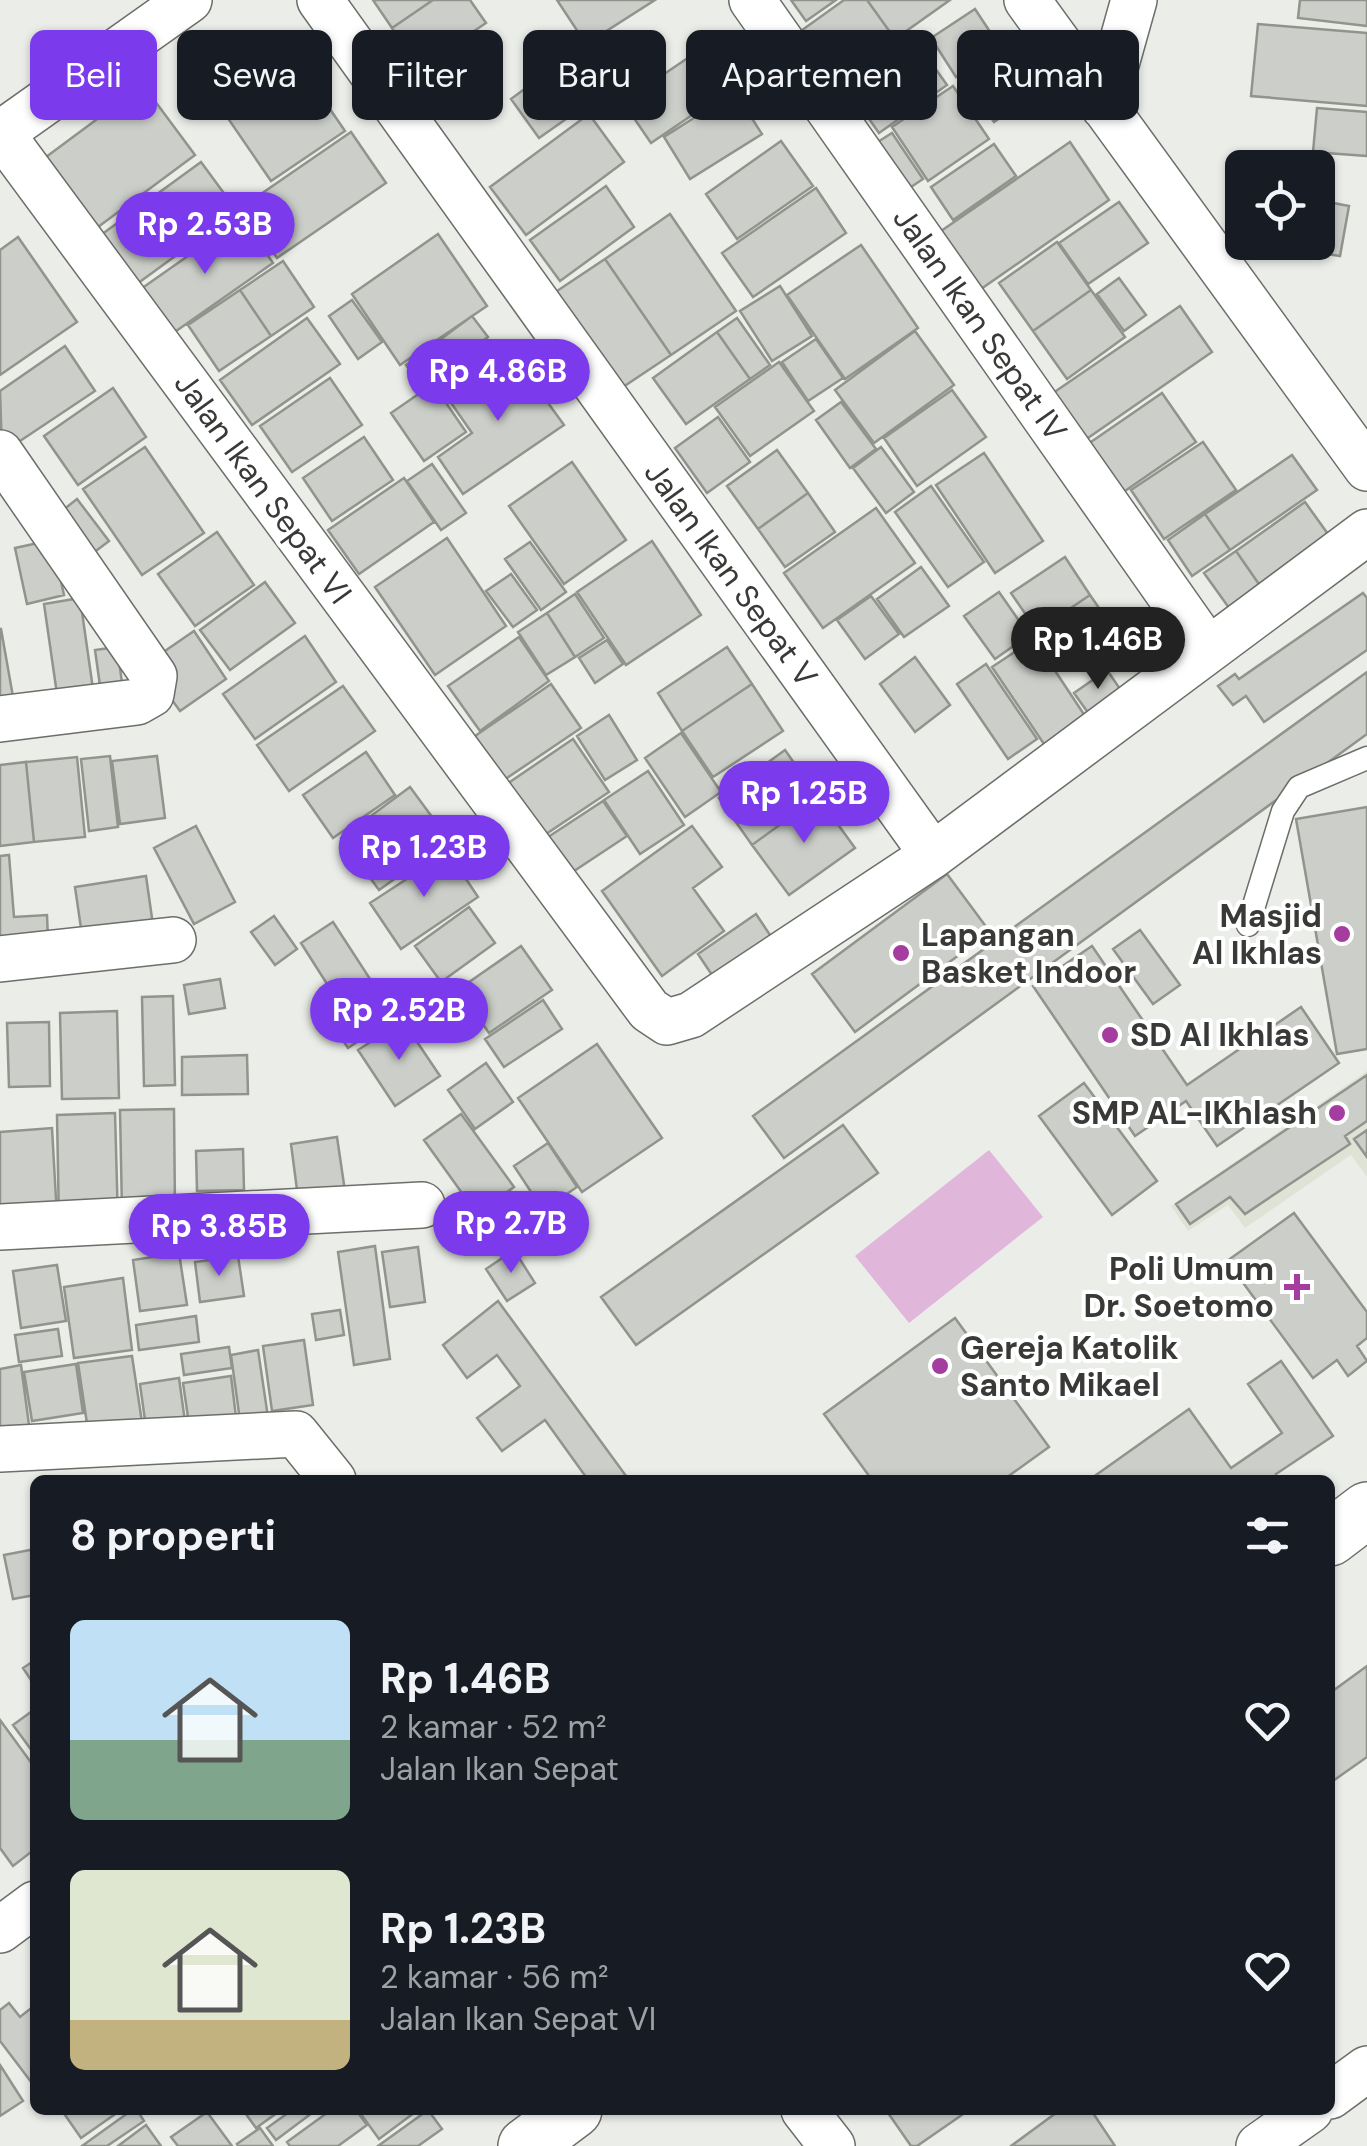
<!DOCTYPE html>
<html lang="id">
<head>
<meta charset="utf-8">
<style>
	:root { --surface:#171b24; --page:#242831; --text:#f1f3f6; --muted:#9ea1a6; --accent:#7c3aed }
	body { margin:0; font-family:"DM Sans",sans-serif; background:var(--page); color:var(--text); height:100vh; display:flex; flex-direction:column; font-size:38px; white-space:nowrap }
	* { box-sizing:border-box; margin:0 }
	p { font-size:32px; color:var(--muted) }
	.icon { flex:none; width:55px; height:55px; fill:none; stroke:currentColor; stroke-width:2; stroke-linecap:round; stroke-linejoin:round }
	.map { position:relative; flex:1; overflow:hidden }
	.details { position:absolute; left:30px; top:1475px; width:1305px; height:640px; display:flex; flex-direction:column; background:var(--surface); border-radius:15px; box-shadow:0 2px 8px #0004 }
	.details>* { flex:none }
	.hud { position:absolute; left:30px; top:30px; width:1308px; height:90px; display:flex; gap:20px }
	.tools { position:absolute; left:1225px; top:150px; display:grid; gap:20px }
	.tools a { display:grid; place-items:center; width:110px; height:110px; border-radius:15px; background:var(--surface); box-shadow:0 2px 8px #0004; font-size:50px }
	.price { position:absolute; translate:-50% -85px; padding:0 22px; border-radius:35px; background:var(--accent); color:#fff; font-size:32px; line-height:65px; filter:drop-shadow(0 2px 5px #0008) }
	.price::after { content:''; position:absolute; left:50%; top:60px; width:30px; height:22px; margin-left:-15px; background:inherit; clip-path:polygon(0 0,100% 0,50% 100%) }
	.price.selected { background:#222; color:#fff }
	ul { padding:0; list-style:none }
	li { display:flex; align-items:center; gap:30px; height:250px; padding:0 40px }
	li span { display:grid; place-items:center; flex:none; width:280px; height:200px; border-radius:15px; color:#555 }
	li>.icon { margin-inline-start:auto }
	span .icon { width:120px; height:120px; fill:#fffc; stroke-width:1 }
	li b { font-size:42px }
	h2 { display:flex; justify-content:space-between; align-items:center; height:120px; padding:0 40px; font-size:42px }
	.chip { padding:0 35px; border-radius:15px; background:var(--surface); box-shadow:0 2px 8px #0004; font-size:35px; line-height:90px }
	.chip.selected { background:var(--accent); color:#fff }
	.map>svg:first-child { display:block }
	.built { fill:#dee3d6 }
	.green { fill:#e0b7db }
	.building { fill:#cccfc9; stroke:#91938d; stroke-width:2.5 }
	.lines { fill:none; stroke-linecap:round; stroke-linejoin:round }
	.service-casing { stroke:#6c6e69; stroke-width:25 }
	.minor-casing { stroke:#6c6e69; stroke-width:48 }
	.tertiary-casing { stroke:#6c6e69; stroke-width:58 }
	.service { stroke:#fff; stroke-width:22 }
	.minor { stroke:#fff; stroke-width:45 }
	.tertiary { stroke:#fff; stroke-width:55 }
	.poi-dot { fill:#a53c9f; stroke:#fff; stroke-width:4 }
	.labels { text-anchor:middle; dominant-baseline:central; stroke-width:8; stroke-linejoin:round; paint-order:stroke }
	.street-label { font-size:32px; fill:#393a37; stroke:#fff }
	.poi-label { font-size:32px; font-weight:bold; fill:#393a37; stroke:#fff; text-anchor:end }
</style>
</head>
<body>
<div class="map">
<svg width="1367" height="2146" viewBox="0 0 1367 2146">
	<rect width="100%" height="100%" fill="#ebeee8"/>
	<path class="built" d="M1367,1071V1177L1351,1155L1245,1228L1228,1205L1188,1231L1171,1206Z"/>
	<path class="green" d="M989,1150L1043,1217L909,1323L855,1256Z"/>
	<path class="building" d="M373,0H433L392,28Z
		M433,0H470L486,23L419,68L392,28Z
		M557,0H655L586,44Z
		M791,0H836L806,21Z
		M844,0H867L895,39L834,83L798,33Z
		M867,0H950L895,39Z
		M1300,0H1367V26L1298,18Z
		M975,9L1000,47L956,77L931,38Z
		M1258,24L1367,33V106L1251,96Z
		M284,42L345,131L271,181L210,92Z
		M1015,42L1046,87L994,122L963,77Z
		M918,44L947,85L879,133L850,92Z
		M698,51L726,92L651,143L623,102Z
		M557,65L586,105L539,138L511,99Z
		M143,85L195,155L94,230L42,160Z
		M953,86L989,139L928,181L892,127Z
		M735,92L762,134L690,179L664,137Z
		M1317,108L1367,112V156L1313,152Z
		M589,114L624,162L526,235L490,187Z
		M351,132L386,183L277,258L242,207Z
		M892,133L923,179L893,199L862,152Z
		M781,141L813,186L737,239L706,194Z
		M1070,142L1109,200L981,289L941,231Z
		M994,144L1016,176L953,220L931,187Z
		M201,162L237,211L130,289L94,240Z
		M606,186L634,227L560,281L530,240Z
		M816,188L846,233L753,297L722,253Z
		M1318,200L1349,206L1340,256L1277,246L1278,242H1318Z
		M1119,202L1148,243L1088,284L1059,243Z
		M670,214L736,311L671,355L605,259Z
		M242,218L273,263L169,336L138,291Z
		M438,234L487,306L400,365L352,294Z
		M18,237L77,322L0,375V250Z
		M1057,242L1091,290L1033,331L999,283Z
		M861,245L918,328L845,379L787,295Z
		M605,259L671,355L617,391L551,295Z
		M283,261L314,307L271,336L240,290Z
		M1119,278L1146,315L1124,331L1097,294Z
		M780,286L812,336L772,361L740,311Z
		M240,290L271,336L219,371L188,325Z
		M1091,290L1125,337L1067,379L1033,331Z
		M352,300L382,342L358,359L329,316Z
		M1180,306L1212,352L1085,440L1053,393Z
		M472,316L488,337L421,386L406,365Z
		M307,318L340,364L252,425L220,380Z
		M737,318L770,365L750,379L717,332Z
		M915,331L954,385L874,443L835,390Z
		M717,332L750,379L686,424L653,378Z
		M816,339L843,378L808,401L782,362Z
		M65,346L95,391L2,453L0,391Z
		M514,356L564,425L463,494L438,457L472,433L449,400Z
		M779,362L814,411L750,456L715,407Z
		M330,378L362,425L292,472L260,426Z
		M433,384L466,432L424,461L391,413Z
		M113,388L146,437L78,485L44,436Z
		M952,390L986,437L917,486L884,438Z
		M1162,393L1196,442L1122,493L1088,444Z
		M841,402L876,449L850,468L816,420Z
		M718,417L750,462L707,493L675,448Z
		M364,437L393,480L332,521L303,478Z
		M1203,442L1236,490L1164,539L1131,490Z
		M145,447L204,533L142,575L83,489Z
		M881,447L914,492L886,513L853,468Z
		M777,450L808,493L758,529L727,486Z
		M984,453L1043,541L995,573L936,485Z
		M1292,455L1317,490L1230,550L1205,514Z
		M572,462L626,540L564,584L509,506Z
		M432,464L466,513L441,530L407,481Z
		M404,478L434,522L359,574L328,530Z
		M931,486L984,562L948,587L895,512Z
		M808,493L835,532L785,567L758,529Z
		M77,499L109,541L84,560L53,518Z
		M1305,502L1333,541L1263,590L1236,551Z
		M876,508L915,563L823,628L784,573Z
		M1205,514L1230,550L1192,576L1168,540Z
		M217,532L254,585L195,626L158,574Z
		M447,538L506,626L435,675L375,587Z
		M52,540L64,595L27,604L15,548Z
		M652,541L701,615L626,665L577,592Z
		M530,542L566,592L541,610L505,559Z
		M1236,551L1263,590L1232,612L1204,573Z
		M1065,557L1090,595L1037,631L1011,593Z
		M921,567L949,606L904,637L877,599Z
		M511,574L537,610L513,627L486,591Z
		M265,582L295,623L230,670L200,630Z
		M999,592L1029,635L995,659L964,616Z
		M1363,593L1367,598V650L1264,722L1246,696L1233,705L1218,686L1235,674L1239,679Z
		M575,594L604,638L575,657L547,613Z
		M1090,595L1117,634L1063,670L1037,631Z
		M871,596L899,634L865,659L837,620Z
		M80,598L95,703L59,708L44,604Z
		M547,613L575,657L546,675L518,632Z
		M1,629L15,708L0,711V629Z
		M194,631L226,679L180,711L146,664Z
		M305,636L336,682L255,739L223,694Z
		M519,637L549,681L480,731L448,686Z
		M1034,639L1087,719L1046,747L992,667Z
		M607,640L623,664L595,683L579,658Z
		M117,647L124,697L102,700L95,650Z
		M727,647L752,684L682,731L658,693Z
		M915,657L950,705L915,732L880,684Z
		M986,664L1037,739L1008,759L957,684Z
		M1107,670L1122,692L1089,714L1074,693Z
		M1367,672V734L784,1158L753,1116Z
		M551,684L581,728L504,780L475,736Z
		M752,684L783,731L713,777L682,731Z
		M343,686L375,731L289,791L257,745Z
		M609,715L637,760L605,780L577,736Z
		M681,733L721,792L685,817L645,758Z
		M573,739L609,792L540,838L504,786Z
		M785,750L818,797L752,845L719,798Z
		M366,752L395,795L333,838L303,795Z
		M110,756L118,827L89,831L81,759Z
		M157,756L165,818L120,824L112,761Z
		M77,757L85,837L34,842L26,762Z
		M26,762L34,842L0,846V765Z
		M648,771L684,825L640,854L604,800Z
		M410,787L449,840L379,890L341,838Z
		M818,797L855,848L789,895L752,845Z
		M603,801L627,836L565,877L542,841Z
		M1367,807V1049L1337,1054L1296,819Z
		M196,826L235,902L194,924L154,848Z
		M692,826L722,867L693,888L724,931L662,976L602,891Z
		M448,852L478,897L401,949L370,903Z
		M9,855L14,917L47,915L48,939L0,943V856Z
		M947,874L990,932L855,1032L812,974Z
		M146,876L154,932L83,942L75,887Z
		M469,907L495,943L441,982L415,946Z
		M756,914L780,950L722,990L698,954Z
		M274,916L297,949L275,965L251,932Z
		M333,922L374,985L341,1006L301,943Z
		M1140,930L1180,985L1153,1004L1113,949Z
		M521,946L552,990L489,1033L459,989Z
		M1092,946L1187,1085L1301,1007L1339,1063L1217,1146L1186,1101L1135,1136L1033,986Z
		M220,979L225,1008L189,1014L184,985Z
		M173,996L175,1085L144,1086L142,997Z
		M375,996L390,1020L348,1048L332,1024Z
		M543,1000L562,1029L504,1067L485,1039Z
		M117,1011L119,1098L62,1099L60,1013Z
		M403,1021L440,1076L395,1106L358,1050Z
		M49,1022L50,1086L9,1087L7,1023Z
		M597,1044L662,1138L582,1192L518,1098Z
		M247,1055L248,1094L182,1095V1057Z
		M486,1063L513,1102L475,1129L448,1090Z
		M1367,1075V1121L1345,1136L1350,1144L1245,1214L1230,1197L1190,1224L1176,1204Z
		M1084,1083L1157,1181L1112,1215L1039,1116Z
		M174,1109L175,1209L122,1211L120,1110Z
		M115,1113L118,1222L59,1224L57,1115Z
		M461,1114L514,1187L477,1214L424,1140Z
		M843,1125L878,1173L636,1345L601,1297Z
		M52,1128L57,1217L0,1221V1132Z
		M1367,1130V1157L1354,1139Z
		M337,1137L346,1198L299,1205L291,1144Z
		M548,1143L577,1187L543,1210L514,1166Z
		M243,1149L244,1190L197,1191L196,1151Z
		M1294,1213L1367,1312V1338L1357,1346L1367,1361L1348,1376L1337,1360L1313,1378L1227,1261Z
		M375,1246L390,1359L354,1365L338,1252Z
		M418,1247L425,1302L390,1307L382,1252Z
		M514,1250L535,1283L507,1301L486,1269Z
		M179,1253L187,1305L140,1311L133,1260Z
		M238,1256L244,1296L200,1302L195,1262Z
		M57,1265L66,1321L21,1328L13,1271Z
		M123,1278L132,1350L74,1358L64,1287Z
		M498,1301L629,1480H582L586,1477L545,1420L502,1451L477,1418L520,1386L497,1355L467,1378L443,1345Z
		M340,1310L344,1335L316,1340L312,1314Z
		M196,1316L199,1342L139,1350L136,1325Z
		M955,1318L1049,1447L1003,1480H872L824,1414Z
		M58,1329L62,1356L19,1362L15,1335Z
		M304,1340L313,1405L272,1411L263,1346Z
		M229,1347L232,1368L184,1375L181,1354Z
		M258,1350L269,1424L241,1428L231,1355Z
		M132,1356L143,1429L89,1437L78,1363Z
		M1281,1361L1333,1436L1276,1474L1280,1480H1089L1189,1409L1231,1468L1282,1433L1248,1384Z
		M76,1364L83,1413L32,1421L24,1372Z
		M21,1365L31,1440L0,1444V1369Z
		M231,1376L236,1417L189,1424L183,1383Z
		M179,1378L186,1429L147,1435L140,1384Z
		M35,1549V1595L13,1599L4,1555Z
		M35,1660V1686L23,1668Z
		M1367,1666V1757L1330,1783V1693Z
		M35,1709V1755L13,1725Z
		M0,1720L35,1768V1849L13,1866L0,1848Z
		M9,2003L20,2017L35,2005V2087L0,2041V2010Z
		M0,2065L23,2101L0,2116Z
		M66,2110H121L81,2138L63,2112Z
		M132,2110H137L144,2121L107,2146H82Z
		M243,2110H281L256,2128Z
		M292,2110H316L276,2140L267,2128Z
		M331,2110H356L367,2125L338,2146H290L287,2142Z
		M358,2110H418L379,2139Z
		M428,2110L442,2129L418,2146H378Z
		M886,2110H969L917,2146H911Z
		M1060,2110H1091L1115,2146H1011Z
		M207,2112L232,2146H178L171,2137Z
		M146,2125L161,2146H118Z
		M260,2128L273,2146H238L237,2144Z"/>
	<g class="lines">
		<defs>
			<path id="service" d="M1248,925L1283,811L1299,787L1367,758"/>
			<path id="minor" d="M320,0L933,855
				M752,0L1207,648
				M1027,0L1367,468
				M1104,107L1134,0
				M1,133L649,1010L667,1022L691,1015L933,855L1367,532
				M0,134L189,0
				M0,453L154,676L151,694L137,702L0,719
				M0,959L173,940
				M0,1227L422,1205
				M0,1449L296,1434L333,1480
				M0,1930L35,1904
				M1330,2096L1367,2069
				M804,2110L832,2146
				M1259,2146L1310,2110"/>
			<path id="tertiary" d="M1330,1538L1367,1510
				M526,2146L574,2110"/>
		</defs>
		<use href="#service" class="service-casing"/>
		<use href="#minor" class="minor-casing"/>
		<use href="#tertiary" class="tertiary-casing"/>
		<use href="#service" class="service"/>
		<use href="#minor" class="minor"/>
		<use href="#tertiary" class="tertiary"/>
	</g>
	<g class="poi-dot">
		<circle cx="1342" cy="934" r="10"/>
		<circle cx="901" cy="953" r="10"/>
		<circle cx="1110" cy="1035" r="10"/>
		<circle cx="1337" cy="1113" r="10"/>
		<path d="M1292 1272h10v10h10v10h-10v10h-10v-10h-10v-10h10z"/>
		<circle cx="940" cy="1366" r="10"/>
	</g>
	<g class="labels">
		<g class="street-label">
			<text transform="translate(980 324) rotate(55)">Jalan Ikan Sepat IV</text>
			<text transform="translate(263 488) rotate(54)">Jalan Ikan Sepat VI</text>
			<text transform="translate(731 574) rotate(54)">Jalan Ikan Sepat V</text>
		</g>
		<g class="poi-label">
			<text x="1322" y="916">Masjid<tspan x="1322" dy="37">Al Ikhlas</tspan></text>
			<text x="921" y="935" text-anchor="start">Lapangan<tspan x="921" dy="37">Basket Indoor</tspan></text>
			<text x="1130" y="1035" text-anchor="start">SD Al Ikhlas</text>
			<text x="1317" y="1113">SMP AL-IKhlash</text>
			<text x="1274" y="1269">Poli Umum<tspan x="1274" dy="37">Dr. Soetomo</tspan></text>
			<text x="960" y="1348" text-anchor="start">Gereja Katolik<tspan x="960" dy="37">Santo Mikael</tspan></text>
		</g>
	</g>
</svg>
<div class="tools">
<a><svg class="icon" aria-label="locate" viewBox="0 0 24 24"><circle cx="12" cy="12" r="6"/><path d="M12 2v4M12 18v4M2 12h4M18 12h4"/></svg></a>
</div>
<b class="price" style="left:205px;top:277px">Rp 2.53B</b>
<b class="price" style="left:498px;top:424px">Rp 4.86B</b>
<b class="price selected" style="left:1098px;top:692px">Rp 1.46B</b>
<b class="price" style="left:804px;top:846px">Rp 1.25B</b>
<b class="price" style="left:424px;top:900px">Rp 1.23B</b>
<b class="price" style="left:399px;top:1063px">Rp 2.52B</b>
<b class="price" style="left:511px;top:1276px">Rp 2.7B</b>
<b class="price" style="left:219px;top:1279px">Rp 3.85B</b>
<div class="hud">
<a class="chip selected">Beli</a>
<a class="chip">Sewa</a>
<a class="chip">Filter</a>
<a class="chip">Baru</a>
<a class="chip">Apartemen</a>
<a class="chip">Rumah</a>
</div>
<section class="details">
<h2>8 properti<svg class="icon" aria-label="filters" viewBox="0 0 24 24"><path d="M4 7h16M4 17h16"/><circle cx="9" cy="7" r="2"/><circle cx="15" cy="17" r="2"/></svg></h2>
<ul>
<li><span style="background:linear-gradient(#bfe0f5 60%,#7fa58c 0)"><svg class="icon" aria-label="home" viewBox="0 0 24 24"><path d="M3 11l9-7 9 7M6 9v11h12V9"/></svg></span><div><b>Rp 1.46B</b><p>2 kamar · 52 m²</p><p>Jalan Ikan Sepat</p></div><svg class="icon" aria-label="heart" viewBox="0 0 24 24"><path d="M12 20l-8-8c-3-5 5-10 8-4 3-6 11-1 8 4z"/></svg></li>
<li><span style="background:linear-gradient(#dfe7d0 75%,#c2b280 0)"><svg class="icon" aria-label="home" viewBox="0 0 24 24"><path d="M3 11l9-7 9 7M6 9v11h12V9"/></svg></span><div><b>Rp 1.23B</b><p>2 kamar · 56 m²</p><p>Jalan Ikan Sepat VI</p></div><svg class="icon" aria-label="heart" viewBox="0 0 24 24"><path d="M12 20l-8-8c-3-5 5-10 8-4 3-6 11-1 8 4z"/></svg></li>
</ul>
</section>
</div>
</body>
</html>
